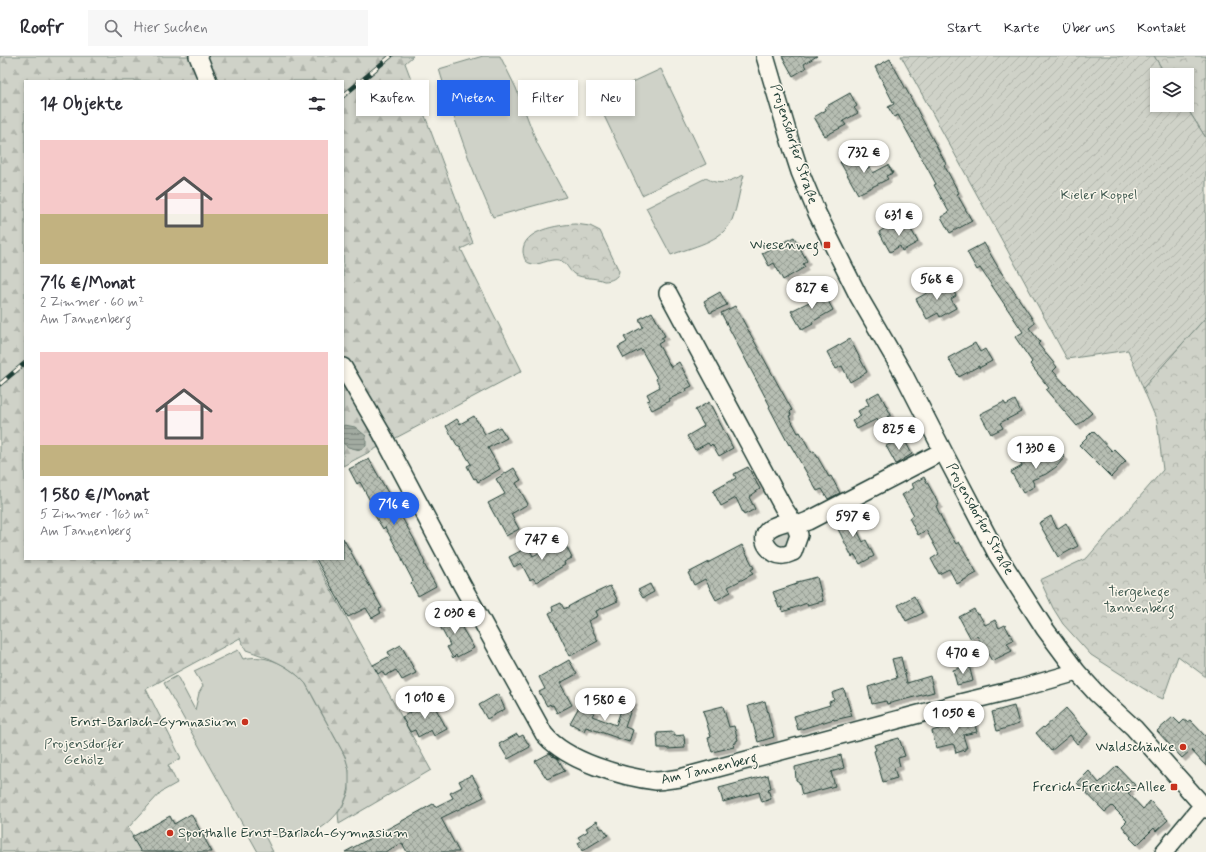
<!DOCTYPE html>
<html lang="de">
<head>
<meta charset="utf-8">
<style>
	:root { --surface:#fff; --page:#f7f7f7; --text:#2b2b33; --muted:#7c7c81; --line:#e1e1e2; --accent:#2563eb }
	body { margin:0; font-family:Mynerve,sans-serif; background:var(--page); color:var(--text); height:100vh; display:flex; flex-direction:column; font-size:15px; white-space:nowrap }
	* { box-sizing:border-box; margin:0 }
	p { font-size:13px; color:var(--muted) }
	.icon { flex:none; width:22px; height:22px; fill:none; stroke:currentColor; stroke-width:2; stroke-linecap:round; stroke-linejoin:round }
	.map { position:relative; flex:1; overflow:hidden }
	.details { position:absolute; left:24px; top:24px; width:320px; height:480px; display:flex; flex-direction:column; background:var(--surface); border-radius:0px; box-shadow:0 2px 6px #0003 }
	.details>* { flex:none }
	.hud { position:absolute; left:356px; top:24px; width:380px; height:36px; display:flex; gap:8px }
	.buttons { position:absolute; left:1150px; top:12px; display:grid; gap:8px }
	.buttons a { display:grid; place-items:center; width:44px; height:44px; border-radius:0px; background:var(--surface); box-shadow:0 2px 6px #0003; font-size:20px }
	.price { position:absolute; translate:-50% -34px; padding:0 9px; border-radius:14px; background:#fff; color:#222; font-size:13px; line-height:26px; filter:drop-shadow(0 1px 2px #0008) }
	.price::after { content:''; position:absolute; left:50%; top:24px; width:12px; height:9px; margin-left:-6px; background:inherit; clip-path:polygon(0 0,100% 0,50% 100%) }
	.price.active { background:var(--accent); color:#fff }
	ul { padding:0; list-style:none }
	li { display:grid; align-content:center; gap:8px; height:212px; padding:0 16px }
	li span { display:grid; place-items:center; height:124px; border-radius:0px; color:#555 }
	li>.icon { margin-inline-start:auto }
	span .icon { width:72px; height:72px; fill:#fffc; stroke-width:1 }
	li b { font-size:17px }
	h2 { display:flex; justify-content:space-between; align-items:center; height:48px; padding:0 16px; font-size:17px }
	.chip { padding:0 14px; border-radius:0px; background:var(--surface); box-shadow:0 2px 6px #0003; font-size:14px; line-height:36px }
	.chip.active { background:var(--accent); color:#fff }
	header { display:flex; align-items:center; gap:24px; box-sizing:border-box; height:56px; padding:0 20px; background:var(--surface); border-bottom:1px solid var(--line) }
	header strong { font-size:19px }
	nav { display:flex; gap:22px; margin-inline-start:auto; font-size:14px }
	.search { width:280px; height:36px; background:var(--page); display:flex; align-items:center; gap:10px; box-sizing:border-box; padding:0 14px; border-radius:0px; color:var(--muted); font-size:15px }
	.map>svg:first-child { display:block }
	.grass { fill:#cfd2c8; stroke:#77887e }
	.forest { fill:url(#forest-firs); stroke:#77887e }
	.park { fill:url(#park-crowns); stroke:#77887e }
	.garden { fill:url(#garden-furrows); stroke:#77887e }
	.water { fill:url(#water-rules); stroke:#6e7f75 }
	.building { fill:url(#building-cross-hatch); stroke:#1f3d34; filter:url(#shadow) }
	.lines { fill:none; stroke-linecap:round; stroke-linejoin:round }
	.minor-casing { stroke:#1f3d34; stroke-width:20 }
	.minor { stroke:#fbf7ec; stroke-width:17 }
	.rail-casing { stroke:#1f3d34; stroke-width:4.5 }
	.rail { stroke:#fbf7ec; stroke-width:3; stroke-dasharray:9; stroke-linecap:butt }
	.poi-dot { fill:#c8321e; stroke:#fbf7ec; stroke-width:1.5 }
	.labels { text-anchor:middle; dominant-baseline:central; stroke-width:3; stroke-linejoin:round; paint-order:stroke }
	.street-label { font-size:14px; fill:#1f3d34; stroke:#fbf7ec }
	.park-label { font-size:14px; fill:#425b52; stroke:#fbf7ec }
	.poi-label { font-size:14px; fill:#1f3d34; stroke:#fbf7ec; text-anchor:end }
</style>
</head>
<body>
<header>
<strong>Roofr</strong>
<div class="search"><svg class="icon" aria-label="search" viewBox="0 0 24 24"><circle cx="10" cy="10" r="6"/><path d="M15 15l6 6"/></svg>Hier suchen</div>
<nav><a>Start</a><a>Karte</a><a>Über uns</a><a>Kontakt</a></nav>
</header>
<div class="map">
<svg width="1206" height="796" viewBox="0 0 1206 796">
	<defs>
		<pattern id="forest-firs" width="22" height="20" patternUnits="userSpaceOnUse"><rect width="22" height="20" fill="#cfd2c8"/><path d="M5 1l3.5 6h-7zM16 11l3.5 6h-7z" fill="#b1b5ac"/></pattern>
		<pattern id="park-crowns" width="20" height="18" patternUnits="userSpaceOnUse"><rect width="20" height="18" fill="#cfd2c8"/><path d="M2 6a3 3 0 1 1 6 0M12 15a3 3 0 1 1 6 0" fill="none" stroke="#b1b5ac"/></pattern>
		<pattern id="garden-furrows" width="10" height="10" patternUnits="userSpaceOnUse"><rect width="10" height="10" fill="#cfd2c8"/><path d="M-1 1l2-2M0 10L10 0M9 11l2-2" fill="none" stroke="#b1b5ac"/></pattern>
		<pattern id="water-rules" width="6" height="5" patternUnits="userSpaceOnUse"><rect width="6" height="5" fill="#a2aba1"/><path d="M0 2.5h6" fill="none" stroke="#838c84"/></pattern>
		<pattern id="building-cross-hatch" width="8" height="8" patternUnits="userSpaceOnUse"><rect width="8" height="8" fill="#b7beb3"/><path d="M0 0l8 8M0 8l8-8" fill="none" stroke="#949c92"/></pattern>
		<filter id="shadow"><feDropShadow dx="3.5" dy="3.5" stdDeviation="0" flood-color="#0004"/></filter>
	</defs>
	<rect width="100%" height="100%" fill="#f2f0e5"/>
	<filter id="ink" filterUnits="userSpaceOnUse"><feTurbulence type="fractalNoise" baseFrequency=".025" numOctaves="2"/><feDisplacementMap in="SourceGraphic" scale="8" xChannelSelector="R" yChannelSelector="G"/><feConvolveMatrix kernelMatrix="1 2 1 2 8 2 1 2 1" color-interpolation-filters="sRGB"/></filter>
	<g filter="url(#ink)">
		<path class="grass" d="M483,0H500L516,32L537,87L566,141L493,161C471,113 454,63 439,13Z
			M661,13L706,108L642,139L596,43Z
			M744,119C739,134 738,150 732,164C722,186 691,191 671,199L646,152L706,122C721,131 728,125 744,119Z
			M786,473L791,478L790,489L779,493L771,481V479Z
			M238,594L243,603C267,597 290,610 306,628C314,643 322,659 331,674C335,683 341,691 345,701C357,728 345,756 321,772C303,784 283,784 263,776L273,796H258L164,627L177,620L195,654L199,637L203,630L194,615Z"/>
		<path class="forest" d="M0,0H413L405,7L473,187L461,193L522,315L343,410V25H25V503H314L431,714L339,768L338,757L344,748L349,735V714L345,700L306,628C290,609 269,602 246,594L240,582L146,633L181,702L168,709L177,727L161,736L128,772L141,796H0Z"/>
		<path class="park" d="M1154,0H1206V82L1185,49H1187V19H1166Z
			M575,168L590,170L600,175L619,215C618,222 611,225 604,225C595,221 583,223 574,218C568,214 567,206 559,204C548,202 539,211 529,207C524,205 524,200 523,196C522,174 558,169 575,168Z
			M1206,261V621L1178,600L1163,643L1152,638L1091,599L1063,568L1053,552L1040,524L1087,502L1163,414L1157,365L1143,332Z"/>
		<path class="garden" d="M901,0H1154L1166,19H1157V49H1185L1206,82V261L1143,332L1128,294L1067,303Z"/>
		<path class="water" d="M345,369L355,371L366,380V390L360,394L348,391L343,387V370Z"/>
		<path class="building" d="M782,0H817L804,8L806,12L793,20Z
			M890,3L946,108L944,109L959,137L957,138L972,165L950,177L941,161L949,156L934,129L936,128L898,59L894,61L888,51L894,48L875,11Z
			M850,37L857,50L854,52L858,57L843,65L846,69L825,80L814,61L826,54L825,51Z
			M857,97L866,113L870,111L873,117L888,109L893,117L886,120L888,123L858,138L840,106Z
			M907,166L918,186L902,195L900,190L890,196L879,176L890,169L892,174Z
			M794,181L807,205L803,208L805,211L783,224L774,207L769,210L762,197Z
			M984,187L999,213L1035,267L1029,272L1040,286L1038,288L1057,311L1053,315L1092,357L1077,370L1046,334L1049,332L1030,308L1032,306L1015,281L1023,276L980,212L977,214L967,196Z
			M942,225L946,233L951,230L956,240L951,243L956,252L940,261L938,257L927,263L916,243L934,233L932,231Z
			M821,232L833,254L812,266L813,268L802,274L791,255L811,245L808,240Z
			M720,236L727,249L710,257L704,245Z
			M735,250L792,354L790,356L791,359L789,360L798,377L800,376L811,396L814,395L829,421L831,420L840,437L828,443L822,433L817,435L790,388L789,389L782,376L769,351L770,350L721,257Z
			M652,256L665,280L661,282L663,285L658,288L671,311L679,306L692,330L686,333L687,335L669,343L670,345L652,354L647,345L650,344L647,338L660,331L656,323L657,322L641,293L624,302L618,291L627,286L624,281L643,271L639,263Z
			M850,283L867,316L850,326L842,310L836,313L827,296Z
			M975,287L980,296L985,293L992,305L979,312V310L959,321L948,302Z
			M879,336L891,359L887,361L889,363L879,368L877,363L857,373L852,365L861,360L858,355L869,349L866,343Z
			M1015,344L1021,356L1000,367L1003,372L991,378L980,358L1004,346L1006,349Z
			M709,346L733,392L719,400L712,388L710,390L708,387L695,394L687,380L704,370L695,354Z
			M474,360L485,378L500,371L507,382L488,392L500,413L478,426L476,422L474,423L467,410L471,408L460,390L458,391L446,370L457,363L460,368Z
			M1093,375L1112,395L1114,393L1126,405L1111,421L1079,389Z
			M900,383H904L912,398L896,408L886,390Z
			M1056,393L1065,401L1056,411L1046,418L1032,424L1035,430L1023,437L1011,416L1022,410L1020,407L1030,402L1034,410L1050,400Z
			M369,403L414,483L425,507L424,508L436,530L418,540L411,527L413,525L402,504H403L385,471L383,473L375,460L377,458L360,426L357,428L349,413Z
			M748,411L760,433L749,441L755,453L744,459L736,442L721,450L713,435L736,422L734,418Z
			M514,412L521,424L516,427L528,448L511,458L519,473L506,480L488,447L505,438L496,423Z
			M924,421L939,448L936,450L943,465L956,488L959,486L977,517L957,528L949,513L939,518L931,503L939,498L926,474L918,479L909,462L914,459L902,439L914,432L912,428Z
			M848,456L863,486L866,484L874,500L860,508L855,499L852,501L833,463Z
			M1051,460L1057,473L1066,467L1078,490L1058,501L1039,467Z
			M343,482L382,552L379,553L381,557L372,562L366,552L348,561L316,503H343Z
			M554,488L557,493L565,488L572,502L564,506L565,509L536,526L533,522L530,524L521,507L514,511L509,501L528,491L533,500Z
			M742,489L754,512L751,514L753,518L728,531L731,536L716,544L705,523L694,529L688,517Z
			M817,521L823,545L807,549V547L783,556L782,551L779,552L773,536L797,528V526Z
			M650,528L654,536L643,542L638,534Z
			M610,530L618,545L596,555L598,560L588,565L598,585L570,600L549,557L553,555L552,551L561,547L564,553L582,543Z
			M914,540L923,557L906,565L898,549Z
			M974,553L977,559L979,558L985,569L995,564L999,572L1005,569L1013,584L1007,587L1012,595L992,605L977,580L971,583L959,561Z
			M452,555L474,592L457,601L456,599L453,602L447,591L450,589L436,563Z
			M401,589L416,617L402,624L396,614L385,620L382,615L378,618L373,609L390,600L388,596Z
			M901,601L907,627L930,620L934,636L887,648L886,645L872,648L868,631L897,622L892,603Z
			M569,604L577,618L560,627L572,649L557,657L553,649L551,650L550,648L547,650L539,636L545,633L539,621Z
			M969,609L973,625L957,629L953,614Z
			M844,633L852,660L834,664V663L798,674L794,660L830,649L829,646L834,644L832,637Z
			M498,638L505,653L487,663L479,649Z
			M625,642L634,645L625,671L633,674L629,686L586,671L584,675L570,667L581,647L595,655L592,660L616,669Z
			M431,644L447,673L434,680L431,674L418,681L415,674L410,676L402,661Z
			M765,645L774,681L758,686L748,650Z
			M723,650L729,671L734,670L738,684L736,685V687L733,688L734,691L712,696L708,682L711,681L703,655Z
			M1014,650L1019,668L997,675L992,656Z
			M1066,652L1088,678L1077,688L1070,679L1051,695L1036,677L1043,671L1044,672Z
			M1173,661L1180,668L1184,664L1187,666L1190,664L1206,681V710L1191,694L1182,702L1157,675Z
			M973,662L977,676L963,679L967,692H965V694L956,697L954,689L952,688L936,692L932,675Z
			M674,676V680L684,679L685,692L667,693L666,692H658L657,677Z
			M517,678L519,681L523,679L530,691L508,703L499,688Z
			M899,682L905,700L898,702L900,710L894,712L897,722L883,726L874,695L876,694L874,689Z
			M550,697L553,701L554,700L558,703L565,715L547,723L535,705Z
			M841,699L844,712L831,716L835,730L802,739L799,726L796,724L795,711Z
			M1117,710L1135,729L1129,733L1131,735L1128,737L1143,753L1150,745L1168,764L1156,775L1154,772L1137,789L1130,782L1131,781L1122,770L1127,765L1112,750L1105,756L1077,727L1089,715L1099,727Z
			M472,719L484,741L441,762L459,796H407L402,787L385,796H345L433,748L435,751L453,742L450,737L462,731L459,725Z
			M768,719L771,732L768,733L771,743L762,746L759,736L723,746L719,732Z
			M191,758L212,796H141L132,781L170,760L174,768Z
			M597,765L601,773L603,772L608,779L582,795L578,787L581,785L578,781L588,775L586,772Z"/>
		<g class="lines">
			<defs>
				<path id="minor" d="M198,0L208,25
					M765,0L790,85L800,116L817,157L859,241L902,315L943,395L997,498L1045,573L1077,616L1097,638L1134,672L1206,753
					M668,237L783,451L795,469L800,468L808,465L943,395
					M343,311L382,378L462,529L544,678C566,705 622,721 656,725C664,725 672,723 680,722L960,647L1021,632L1077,616
					M792,464C784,467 774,468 768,474C758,484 772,501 784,499C787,499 790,497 793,496L799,479L795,469
					M1164,796L1203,749"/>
			</defs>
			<use href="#minor" class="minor-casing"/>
			<use href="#minor" class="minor"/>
			<defs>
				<path id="rail" d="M343,40L391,0
					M0,328L25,307"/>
			</defs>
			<use href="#rail" class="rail-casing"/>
			<use href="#rail" class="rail"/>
		</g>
	</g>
	<g class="poi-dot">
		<rect x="823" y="185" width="8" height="8" rx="2"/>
		<circle cx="245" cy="666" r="4"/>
		<circle cx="1183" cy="691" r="4"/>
		<rect x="1170" y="727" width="8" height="8" rx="2"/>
		<circle cx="170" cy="777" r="4"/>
	</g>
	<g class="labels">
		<g class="street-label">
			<text transform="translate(794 88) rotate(72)">Projensdorfer Straße</text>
			<text transform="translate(980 463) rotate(61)">Projensdorfer Straße</text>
			<text transform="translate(709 713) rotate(-13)">Am Tannenberg</text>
		</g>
		<g class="park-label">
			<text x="1099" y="139">Kieler Koppel</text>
			<text x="1139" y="536">Tiergehege<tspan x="1139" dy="16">Tannenberg</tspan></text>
			<text x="84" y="688">Projensdorfer<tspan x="84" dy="16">Gehölz</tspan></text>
		</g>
		<g class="poi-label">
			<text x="819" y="189">Wiesenweg</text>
			<text x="237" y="666">Ernst-Barlach-Gymnasium</text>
			<text x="1175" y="691">Waldschänke</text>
			<text x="1166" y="731">Frerich-Frerichs-Allee</text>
			<text x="178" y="777" text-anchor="start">Sporthalle Ernst-Barlach-Gymnasium</text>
		</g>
	</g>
</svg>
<div class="buttons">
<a><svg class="icon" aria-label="layers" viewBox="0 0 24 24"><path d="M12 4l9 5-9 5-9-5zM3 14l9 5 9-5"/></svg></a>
</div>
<b class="price" style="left:864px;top:118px">732 €</b>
<b class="price" style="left:899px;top:181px">631 €</b>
<b class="price" style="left:937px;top:245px">568 €</b>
<b class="price" style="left:812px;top:254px">827 €</b>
<b class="price" style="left:899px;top:395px">825 €</b>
<b class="price" style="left:1036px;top:414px">1 330 €</b>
<b class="price active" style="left:394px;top:470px">716 €</b>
<b class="price" style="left:853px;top:482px">597 €</b>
<b class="price" style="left:542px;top:505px">747 €</b>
<b class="price" style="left:455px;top:579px">2 030 €</b>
<b class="price" style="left:963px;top:619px">470 €</b>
<b class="price" style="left:425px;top:664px">1 010 €</b>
<b class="price" style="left:605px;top:666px">1 580 €</b>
<b class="price" style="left:954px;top:679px">1 050 €</b>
<div class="hud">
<a class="chip">Kaufen</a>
<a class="chip active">Mieten</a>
<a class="chip">Filter</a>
<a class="chip">Neu</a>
</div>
<section class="details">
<h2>14 Objekte<svg class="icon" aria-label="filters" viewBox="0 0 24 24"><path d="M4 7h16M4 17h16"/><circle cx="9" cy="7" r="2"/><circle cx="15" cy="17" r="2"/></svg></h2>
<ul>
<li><span style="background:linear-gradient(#f6c9c9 60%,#c2b280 0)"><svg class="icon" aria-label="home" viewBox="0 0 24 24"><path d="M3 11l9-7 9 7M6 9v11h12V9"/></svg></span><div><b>716 €/Monat</b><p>2 Zimmer · 60 m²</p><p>Am Tannenberg</p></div></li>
<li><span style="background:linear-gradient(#f6c9c9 75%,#c2b280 0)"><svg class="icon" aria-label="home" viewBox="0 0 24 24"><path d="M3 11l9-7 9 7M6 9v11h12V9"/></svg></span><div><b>1 580 €/Monat</b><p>5 Zimmer · 163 m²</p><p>Am Tannenberg</p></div></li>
</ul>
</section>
</div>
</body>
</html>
